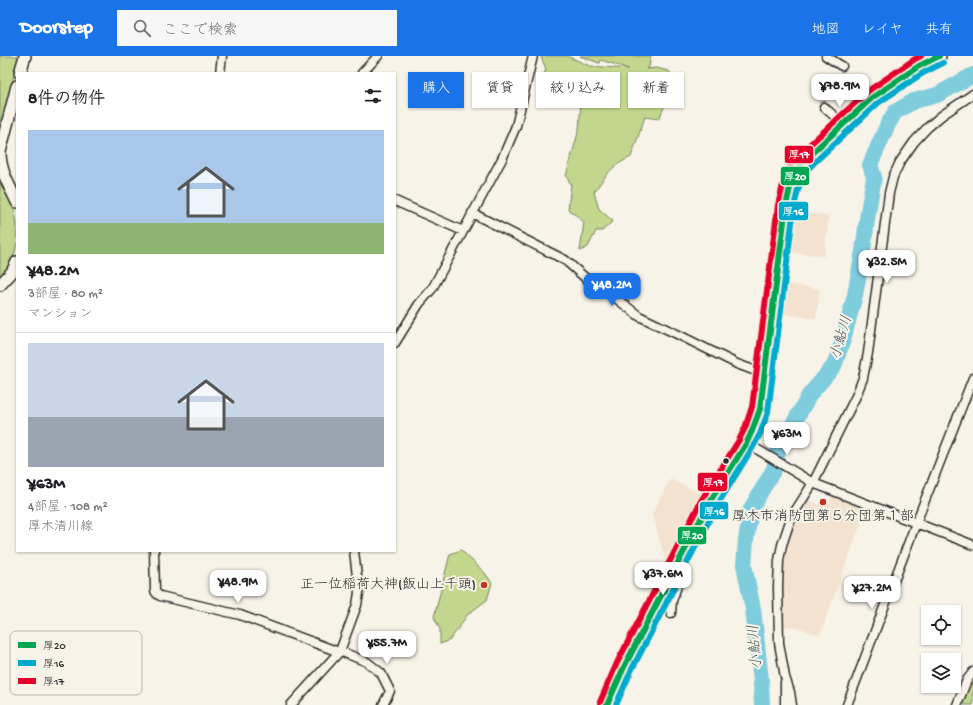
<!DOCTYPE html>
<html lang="ja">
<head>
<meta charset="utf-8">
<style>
	:root { --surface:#fff; --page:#f6f6f6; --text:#202124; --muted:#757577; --line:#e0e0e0; --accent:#1a73e8 }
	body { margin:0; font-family:"Gochi Hand","Klee One",sans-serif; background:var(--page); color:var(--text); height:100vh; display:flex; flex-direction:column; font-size:15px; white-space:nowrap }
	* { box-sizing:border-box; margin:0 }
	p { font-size:13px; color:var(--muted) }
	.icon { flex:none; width:22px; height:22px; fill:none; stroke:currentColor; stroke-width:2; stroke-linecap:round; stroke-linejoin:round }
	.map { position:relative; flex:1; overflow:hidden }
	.drawer { position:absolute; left:16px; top:16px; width:380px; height:480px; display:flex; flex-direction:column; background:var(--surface); border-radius:0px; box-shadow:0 1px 3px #0004 }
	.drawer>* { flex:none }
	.guide { position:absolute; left:408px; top:16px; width:380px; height:36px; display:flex; gap:8px }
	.buttons { position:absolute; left:921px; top:549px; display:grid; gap:8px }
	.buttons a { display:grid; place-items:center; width:40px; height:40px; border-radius:0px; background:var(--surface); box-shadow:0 1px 3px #0004; font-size:20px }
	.price { position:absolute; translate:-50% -34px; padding:0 9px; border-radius:8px; background:#fff; color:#222; font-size:13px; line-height:26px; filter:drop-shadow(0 1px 2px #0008) }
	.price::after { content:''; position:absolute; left:50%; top:24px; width:12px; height:9px; margin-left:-6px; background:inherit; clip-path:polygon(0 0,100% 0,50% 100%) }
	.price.current { background:var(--accent); color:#fff }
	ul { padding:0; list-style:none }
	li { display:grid; align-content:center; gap:8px; height:212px; padding:0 12px }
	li+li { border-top:1px solid var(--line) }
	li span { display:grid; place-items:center; height:124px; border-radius:0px; color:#555 }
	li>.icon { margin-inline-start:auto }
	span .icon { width:72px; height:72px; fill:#fffc; stroke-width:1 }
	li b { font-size:17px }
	h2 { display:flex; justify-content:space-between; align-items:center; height:48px; padding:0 12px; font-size:17px }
	.tag { padding:0 14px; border-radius:0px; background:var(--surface); box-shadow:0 1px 3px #0004; font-size:14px; line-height:36px }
	.tag.current { background:var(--accent); color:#fff }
	header { display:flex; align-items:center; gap:24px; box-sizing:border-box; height:56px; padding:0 20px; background:var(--accent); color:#fff }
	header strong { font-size:19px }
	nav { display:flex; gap:22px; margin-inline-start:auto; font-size:14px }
	.search { width:280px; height:36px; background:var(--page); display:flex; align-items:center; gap:10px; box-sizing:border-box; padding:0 14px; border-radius:0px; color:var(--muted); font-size:15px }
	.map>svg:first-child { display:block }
	.built { fill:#f3e2d0 }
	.green { fill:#c2d78d; stroke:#76815c }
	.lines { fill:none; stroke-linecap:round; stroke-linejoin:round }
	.river { stroke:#7fccdd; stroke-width:16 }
	.minor-casing { stroke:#2b2b2b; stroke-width:11 }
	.tertiary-casing { stroke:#2b2b2b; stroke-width:14 }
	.primary-casing { stroke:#2b2b2b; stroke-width:16 }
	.minor { stroke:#f7f3e8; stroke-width:8 }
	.tertiary { stroke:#f7f3e8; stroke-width:11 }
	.primary { stroke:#f7f3e8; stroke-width:13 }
	.bus-1-casing { stroke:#f7f3e8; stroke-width:9 }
	.bus-2-casing { stroke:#f7f3e8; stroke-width:9 }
	.bus-3-casing { stroke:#f7f3e8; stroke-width:9 }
	.bus-1 { stroke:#00a651; stroke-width:6 }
	.bus-2 { stroke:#00a9ce; stroke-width:6 }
	.bus-3 { stroke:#e4002b; stroke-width:6 }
	.bus-dot { fill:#2b2b2b; stroke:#f7f3e8; stroke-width:1.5 }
	.poi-dot { fill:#c8321e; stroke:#f7f3e8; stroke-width:1.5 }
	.labels { text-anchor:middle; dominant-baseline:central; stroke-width:4; stroke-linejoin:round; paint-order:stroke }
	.poi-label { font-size:14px; fill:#2b2b2b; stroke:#f7f3e8 }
	.water-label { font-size:15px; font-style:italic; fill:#445b60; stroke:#f7f3e8 }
	.key { fill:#f7f3e8; stroke:#bab7af; stroke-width:1 }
	.key-label { font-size:11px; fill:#2b2b2b }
	.line-badge { stroke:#f7f3e8; stroke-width:1.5 }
	.badge-label { font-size:11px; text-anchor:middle; font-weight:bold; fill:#fff }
</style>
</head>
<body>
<header>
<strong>Doorstep</strong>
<div class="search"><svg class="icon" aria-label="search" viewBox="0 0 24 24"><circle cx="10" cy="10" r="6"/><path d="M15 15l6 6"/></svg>ここで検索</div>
<nav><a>地図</a><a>レイヤ</a><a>共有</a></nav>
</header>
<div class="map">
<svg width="973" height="649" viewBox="0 0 973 649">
	<rect width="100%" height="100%" fill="#f7f3e8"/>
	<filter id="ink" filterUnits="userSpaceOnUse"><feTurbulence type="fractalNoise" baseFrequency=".025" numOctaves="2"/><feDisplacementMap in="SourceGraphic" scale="8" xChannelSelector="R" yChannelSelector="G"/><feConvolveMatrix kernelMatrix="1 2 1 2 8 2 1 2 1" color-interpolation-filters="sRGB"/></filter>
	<g filter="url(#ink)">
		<path class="built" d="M791,155L829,160L824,200L786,196Z
			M782,227L820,233L816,263L778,257Z
			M670,423L705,440L667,513L654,463L651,460Z
			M832,439L866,453L820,579L802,573L780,569L783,496L793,464L806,443L827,451Z"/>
		<path class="green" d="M0,0H19L0,74Z
			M542,0H567L590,10L629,13L601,4L600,7H599L580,0H651L649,11L646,13L656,12L669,15L675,25L659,63L645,61L631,101C611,110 606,119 594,136L599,153L613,165L602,175H596L588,191L580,195L584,166L568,153L571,128L566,120L579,73L581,45L542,24L546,13L541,1Z
			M0,125C5,134 10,144 14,153C16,160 17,168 17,175C17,195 14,206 0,221Z
			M461,494L485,517L492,527L487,544L468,558L450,584L440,588V573L434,561L450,498Z
			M973,621V649H961L971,624Z"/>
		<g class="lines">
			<path class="river" d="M762,649L761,624L753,553L744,509L746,484L751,453L774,413L778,395L810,338L834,310L843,284L855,239L863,195L868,156L874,121L870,109L887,70L895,56L914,45L937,39L973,19"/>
			<defs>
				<path id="minor" d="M826,0L840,9L842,10
					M220,17L222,0
					M362,17L378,0
					M824,51L843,68
					M395,145L463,175
					M472,157L565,204L590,226L604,233L639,260L681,280L737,308L764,318
					M395,287L419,248L432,233L502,103L516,70L533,0
					M746,388L755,392L813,427L916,467L973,322
					M154,495L155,535L157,538L160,540L240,559L339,596
					M671,557L672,545L678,527L672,520
					M340,595L367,606L381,617L390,635L383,649
					M291,649L340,595L357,549L359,537L354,495
					M785,649V626
					M792,649L790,636L785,621L779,587L778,531L779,504L782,489L789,468L792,460L813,427L856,340L863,322L868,297L889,137L893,121L900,106L914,86L927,72L941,60L973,38
					M847,649L916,467L973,489
					M957,649L967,624L973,616"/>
				<path id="tertiary" d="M20,17L25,0
					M17,30L0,96C0,115 9,129 17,146
					M0,229L12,216L17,206"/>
				<path id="primary" d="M607,649L615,630L624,611L709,447L746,388L752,375L760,353L786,150L790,132L796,117L800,109L813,96L873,41L919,10L939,0"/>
			</defs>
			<use href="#minor" class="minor-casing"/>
			<use href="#tertiary" class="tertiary-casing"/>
			<use href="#primary" class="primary-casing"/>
			<use href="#minor" class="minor"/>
			<use href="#tertiary" class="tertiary"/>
			<use href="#primary" class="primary"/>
			<defs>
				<path id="bus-1" d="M607,649L624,611L709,447L746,388L752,375L760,353L786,150L790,132L796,117L800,109L813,96L873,41L919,10L939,0"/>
				<path id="bus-2" d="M616,649L631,615L716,451L753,391L760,378L768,356L794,151L798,134L803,120L807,114L819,102L878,47L923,17L943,7"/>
				<path id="bus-3" d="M600,646L617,607L702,443L739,384L745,372L752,351L778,149L783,129L789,113L794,103L868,35L915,3L921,0"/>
			</defs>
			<use href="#bus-1" class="bus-1-casing"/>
			<use href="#bus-2" class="bus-2-casing"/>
			<use href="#bus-3" class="bus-3-casing"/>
			<use href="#bus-1" class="bus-1"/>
			<use href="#bus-2" class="bus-2"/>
			<use href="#bus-3" class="bus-3"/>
		</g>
	</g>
	<circle class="bus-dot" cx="726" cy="405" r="3.5"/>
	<g class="poi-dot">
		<circle cx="823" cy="446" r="4"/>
		<circle cx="484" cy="529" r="4"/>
	</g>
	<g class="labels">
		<g class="poi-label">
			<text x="823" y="461">厚木市消防団第５分団第１部</text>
			<text x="476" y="529" text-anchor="end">正一位稲荷大神(飯山上千頭)</text>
		</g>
		<g class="water-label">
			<text transform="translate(842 282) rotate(-74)">小鮎川</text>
			<text transform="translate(756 591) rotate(-95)">小鮎川</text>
		</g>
	</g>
	<rect x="10" y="575" width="132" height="64" rx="6" class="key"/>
	<rect x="18" y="586" width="18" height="6" fill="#00a651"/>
	<rect x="18" y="604" width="18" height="6" fill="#00a9ce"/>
	<rect x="18" y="622" width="18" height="6" fill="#e4002b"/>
	<g class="key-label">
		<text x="43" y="593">厚20</text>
		<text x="43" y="611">厚16</text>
		<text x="43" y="629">厚17</text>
	</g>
	<g class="line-badge">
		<rect x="784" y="89" width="30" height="19" rx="4" fill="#e4002b"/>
		<rect x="780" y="110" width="30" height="20" rx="4" fill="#00a651"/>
		<rect x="778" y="145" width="31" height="20" rx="4" fill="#00a9ce"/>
		<rect x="697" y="416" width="31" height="20" rx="4" fill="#e4002b"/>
		<rect x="699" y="445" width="30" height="19" rx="4" fill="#00a9ce"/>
		<rect x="677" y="470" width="30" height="19" rx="4" fill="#00a651"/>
	</g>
	<g class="badge-label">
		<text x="799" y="102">厚17</text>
		<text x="795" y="124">厚20</text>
		<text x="793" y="159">厚16</text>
		<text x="713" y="430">厚17</text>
		<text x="714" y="459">厚16</text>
		<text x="692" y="483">厚20</text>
	</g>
</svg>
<div class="buttons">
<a><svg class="icon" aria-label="locate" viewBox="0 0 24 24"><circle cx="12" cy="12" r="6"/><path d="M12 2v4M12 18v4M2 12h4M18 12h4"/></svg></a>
<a><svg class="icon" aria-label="layers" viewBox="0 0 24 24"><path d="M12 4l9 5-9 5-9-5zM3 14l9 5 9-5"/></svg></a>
</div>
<b class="price" style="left:840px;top:52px">¥78.9M</b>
<b class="price" style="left:887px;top:228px">¥32.5M</b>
<b class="price current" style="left:612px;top:251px">¥48.2M</b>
<b class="price" style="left:787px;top:400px">¥63M</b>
<b class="price" style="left:663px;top:540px">¥37.6M</b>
<b class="price" style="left:238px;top:548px">¥48.9M</b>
<b class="price" style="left:872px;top:554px">¥27.2M</b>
<b class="price" style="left:387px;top:609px">¥55.7M</b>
<div class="guide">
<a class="tag current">購入</a>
<a class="tag">賃貸</a>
<a class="tag">絞り込み</a>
<a class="tag">新着</a>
</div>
<section class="drawer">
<h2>8件の物件<svg class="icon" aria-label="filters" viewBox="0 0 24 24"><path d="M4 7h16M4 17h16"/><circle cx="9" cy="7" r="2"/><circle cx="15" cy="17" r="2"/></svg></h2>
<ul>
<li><span style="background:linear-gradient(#a9c7e8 75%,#8fb573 0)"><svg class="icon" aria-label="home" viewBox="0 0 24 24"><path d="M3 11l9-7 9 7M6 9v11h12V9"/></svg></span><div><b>¥48.2M</b><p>3部屋 · 80 m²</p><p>マンション</p></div></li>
<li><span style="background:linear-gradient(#c9d6e8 60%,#9aa5b1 0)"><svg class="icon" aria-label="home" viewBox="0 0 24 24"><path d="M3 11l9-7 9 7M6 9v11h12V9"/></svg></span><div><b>¥63M</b><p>4部屋 · 108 m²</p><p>厚木清川線</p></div></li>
</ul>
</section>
</div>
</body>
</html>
